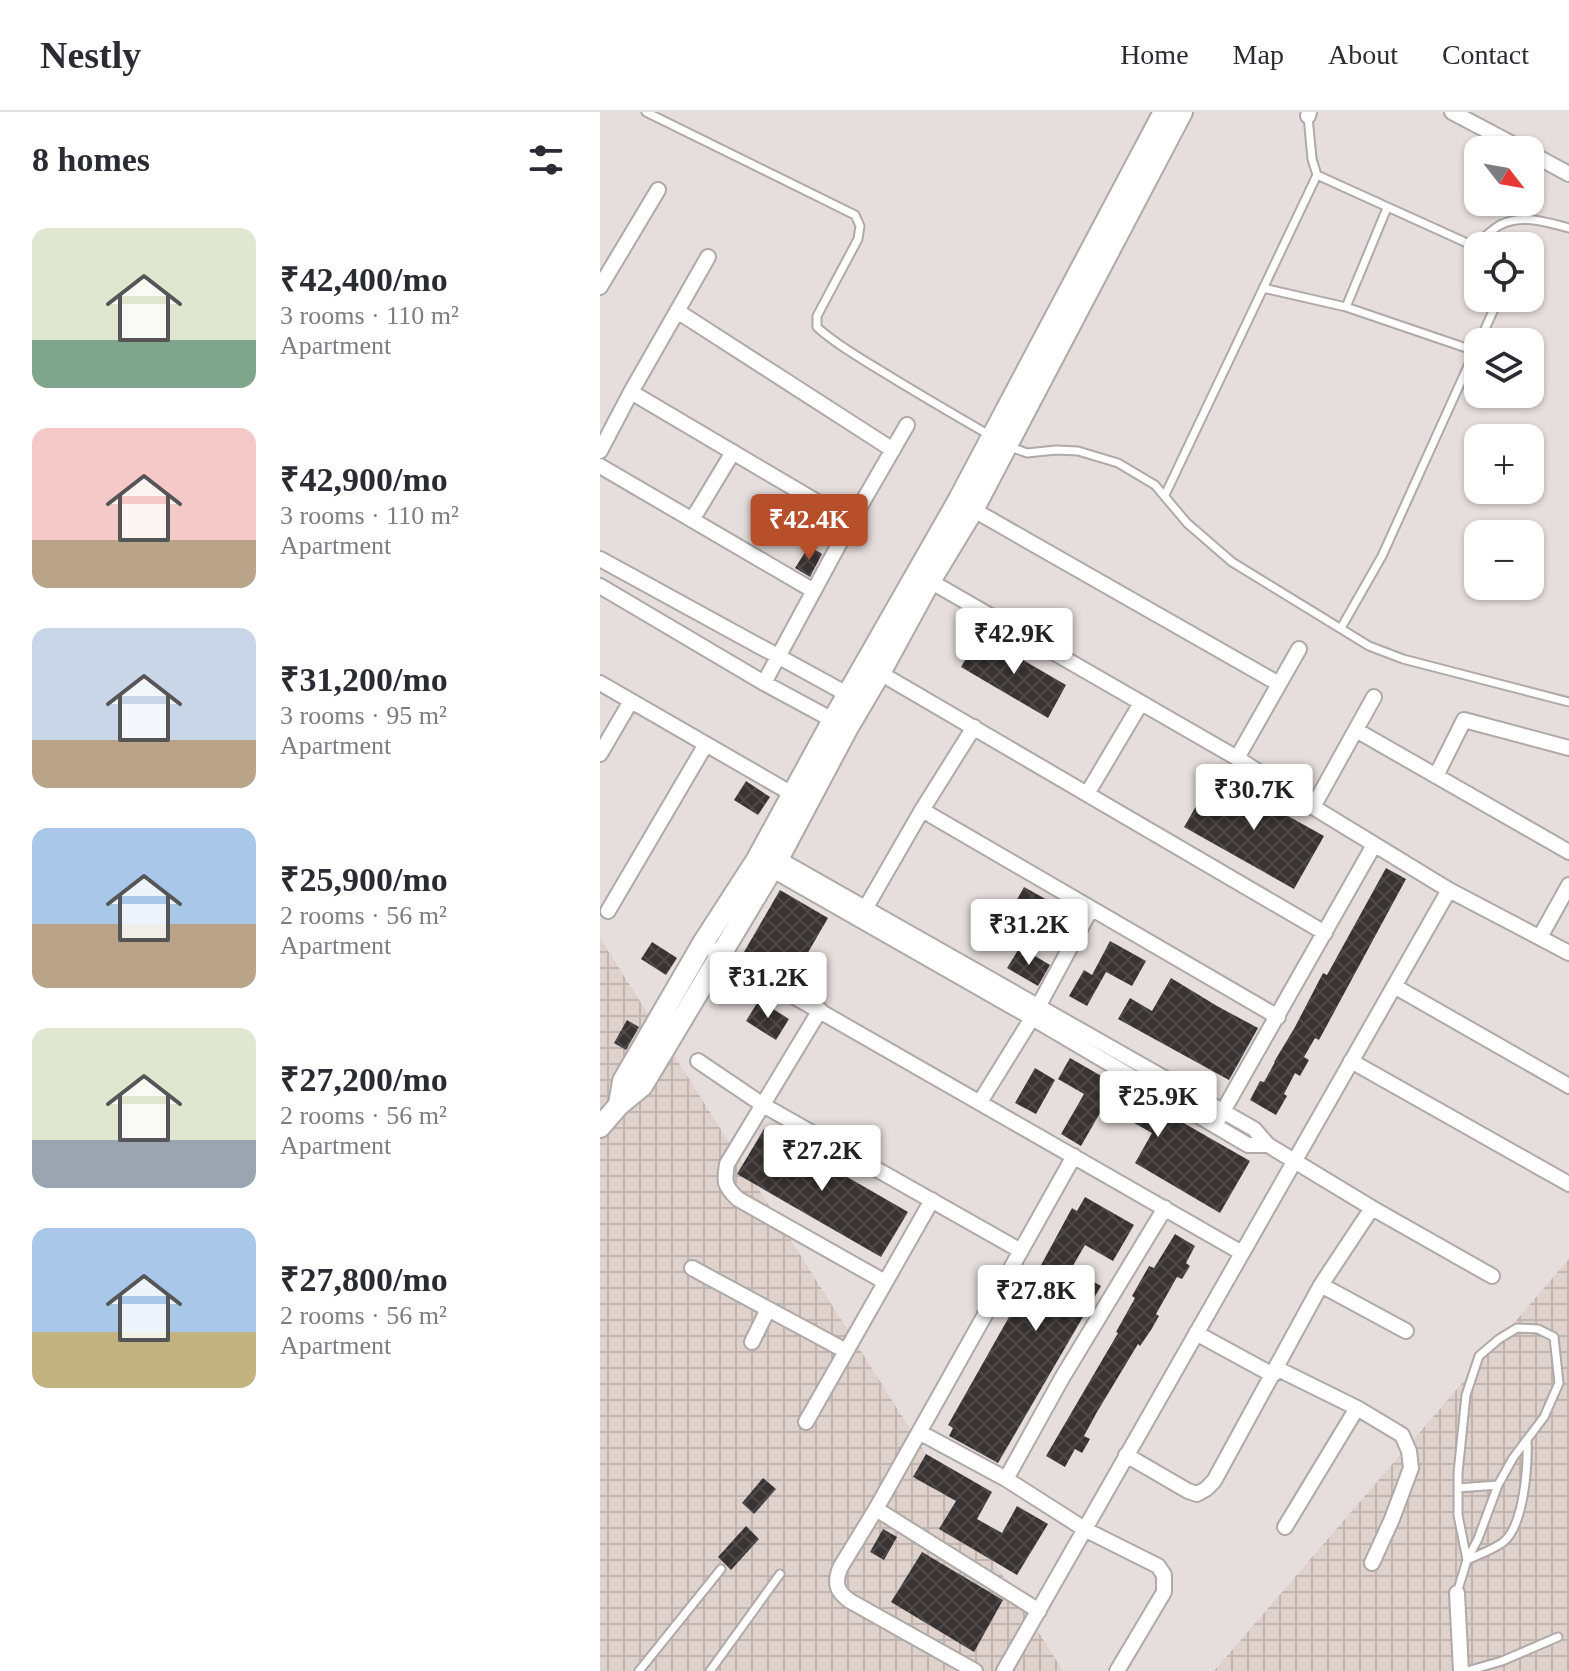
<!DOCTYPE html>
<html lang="en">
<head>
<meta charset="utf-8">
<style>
	:root { --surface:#fff; --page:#f7f7f7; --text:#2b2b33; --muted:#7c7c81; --line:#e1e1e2; --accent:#b74f2b }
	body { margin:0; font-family:"Times New Roman",serif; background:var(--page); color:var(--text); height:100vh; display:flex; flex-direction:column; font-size:30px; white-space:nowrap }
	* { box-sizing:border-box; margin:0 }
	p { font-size:26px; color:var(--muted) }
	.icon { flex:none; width:44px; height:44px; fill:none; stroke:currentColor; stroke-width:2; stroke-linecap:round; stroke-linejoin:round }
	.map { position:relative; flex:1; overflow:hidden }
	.side { display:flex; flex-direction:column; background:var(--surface); width:600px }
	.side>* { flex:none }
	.needle { width:52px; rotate:121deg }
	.buttons { position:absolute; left:864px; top:24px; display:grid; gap:16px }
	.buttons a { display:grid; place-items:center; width:80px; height:80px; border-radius:16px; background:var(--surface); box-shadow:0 2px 6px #0004; font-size:40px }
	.price { position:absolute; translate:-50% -68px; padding:0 18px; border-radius:8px; background:#fff; color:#222; font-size:26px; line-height:52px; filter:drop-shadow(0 2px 4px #0008) }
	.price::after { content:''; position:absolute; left:50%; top:48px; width:24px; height:18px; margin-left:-12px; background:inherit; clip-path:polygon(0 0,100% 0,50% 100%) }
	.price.selected { background:var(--accent); color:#fff }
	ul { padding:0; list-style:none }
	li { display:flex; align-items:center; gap:24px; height:200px; padding:0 32px }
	li span { display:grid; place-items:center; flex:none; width:224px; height:160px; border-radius:16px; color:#555 }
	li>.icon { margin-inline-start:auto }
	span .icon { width:96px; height:96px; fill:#fffc; stroke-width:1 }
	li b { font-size:34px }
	h2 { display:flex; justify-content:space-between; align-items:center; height:96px; padding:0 32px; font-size:34px }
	header { display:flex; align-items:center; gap:48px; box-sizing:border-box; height:112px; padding:0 40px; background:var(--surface); border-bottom:2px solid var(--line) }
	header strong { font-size:38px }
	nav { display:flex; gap:44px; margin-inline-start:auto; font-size:28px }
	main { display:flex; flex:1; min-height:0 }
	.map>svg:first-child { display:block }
	.industrial { fill:url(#industrial-grid) }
	.building { fill:url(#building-cross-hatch) }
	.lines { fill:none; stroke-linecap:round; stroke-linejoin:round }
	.lane-casing { stroke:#afa9a7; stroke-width:11 }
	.street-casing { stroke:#afa9a7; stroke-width:18 }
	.secondary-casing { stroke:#afa9a7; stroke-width:24 }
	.lane { stroke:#fff; stroke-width:7 }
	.street { stroke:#fff; stroke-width:14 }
	.secondary { stroke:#fff; stroke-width:20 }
</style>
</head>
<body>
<header>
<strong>Nestly</strong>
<nav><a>Home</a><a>Map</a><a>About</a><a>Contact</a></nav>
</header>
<main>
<section class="side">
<h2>8 homes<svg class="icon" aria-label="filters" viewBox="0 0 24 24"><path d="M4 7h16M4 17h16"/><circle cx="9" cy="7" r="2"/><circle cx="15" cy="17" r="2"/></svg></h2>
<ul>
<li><span style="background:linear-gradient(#dfe7d0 70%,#7fa58c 0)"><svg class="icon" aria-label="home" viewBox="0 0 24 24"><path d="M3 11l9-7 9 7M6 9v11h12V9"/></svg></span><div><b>₹42,400/mo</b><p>3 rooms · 110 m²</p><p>Apartment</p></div></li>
<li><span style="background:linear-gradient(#f6c9c9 70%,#b9a48a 0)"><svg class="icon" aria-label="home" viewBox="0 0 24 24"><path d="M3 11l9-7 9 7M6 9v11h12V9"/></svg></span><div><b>₹42,900/mo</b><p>3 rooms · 110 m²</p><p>Apartment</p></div></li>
<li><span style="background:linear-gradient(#c9d6e8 70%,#b9a48a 0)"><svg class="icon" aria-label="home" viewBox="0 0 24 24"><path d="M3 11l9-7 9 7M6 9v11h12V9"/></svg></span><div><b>₹31,200/mo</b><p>3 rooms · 95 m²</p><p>Apartment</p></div></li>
<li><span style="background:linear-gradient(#a9c7e8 60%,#b9a48a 0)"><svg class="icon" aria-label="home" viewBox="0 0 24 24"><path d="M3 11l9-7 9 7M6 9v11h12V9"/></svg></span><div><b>₹25,900/mo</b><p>2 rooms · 56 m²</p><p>Apartment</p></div></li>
<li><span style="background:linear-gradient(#dfe7d0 70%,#9aa5b1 0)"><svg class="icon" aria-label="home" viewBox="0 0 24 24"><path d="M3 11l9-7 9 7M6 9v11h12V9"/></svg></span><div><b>₹27,200/mo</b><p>2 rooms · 56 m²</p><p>Apartment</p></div></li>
<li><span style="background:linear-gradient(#a9c7e8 65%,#c2b280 0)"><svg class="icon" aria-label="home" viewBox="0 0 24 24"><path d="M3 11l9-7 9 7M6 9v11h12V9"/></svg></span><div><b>₹27,800/mo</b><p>2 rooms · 56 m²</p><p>Apartment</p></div></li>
</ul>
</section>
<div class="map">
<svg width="969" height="1559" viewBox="0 0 969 1559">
	<defs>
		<pattern id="industrial-grid" width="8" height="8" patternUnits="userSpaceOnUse" patternTransform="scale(2)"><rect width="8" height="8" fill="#dfd1cc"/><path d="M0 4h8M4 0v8" fill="none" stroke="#c0b4b0"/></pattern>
		<pattern id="building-cross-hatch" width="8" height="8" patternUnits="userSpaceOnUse" patternTransform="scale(2)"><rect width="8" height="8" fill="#393433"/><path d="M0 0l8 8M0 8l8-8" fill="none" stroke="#4e4a49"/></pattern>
	</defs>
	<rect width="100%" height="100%" fill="#e5dedc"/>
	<path class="industrial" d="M0,826L463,1559H0Z
		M969,1147V1559H614Z"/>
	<path class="building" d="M209,434L222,442L210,465L195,456Z
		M380,523L466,573L448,606L361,555Z
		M614,663L724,724L694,777L584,715Z
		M146,669L170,685L158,703L134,688Z
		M786,756L806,767L719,928L715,926L704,945L709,948L700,964L695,961L684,982L687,984L676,1003L650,988L660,969L664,970L675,950H674L695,915L723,861L727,863Z
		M424,775L476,804L464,827L435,811L429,822L405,809Z
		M180,778L228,806L192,868L144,840Z
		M510,829L546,849L532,874L506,860L487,894L469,884L484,858L492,863Z
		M52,830L77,846L66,863L41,847Z
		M420,835L450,853L438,874L407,856Z
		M571,866L617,894L658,916L629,968L518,907L530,886L552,899Z
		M159,888L189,907L176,928L146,909Z
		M27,908L39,915L26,938L14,931Z
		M470,946L650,1049L620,1101L535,1051L552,1021L504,994L481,1034L461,1022L484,982L458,967Z
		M435,956L455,968L436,1002L415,991Z
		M164,1017L308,1100L281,1145L137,1062Z
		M485,1085L534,1113L513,1149L485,1133L471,1157L501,1174L398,1351L349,1324L353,1316L348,1313L418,1189L421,1190L472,1096L477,1099Z
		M575,1122L595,1134L586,1151L590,1154L582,1167L577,1165L556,1202L559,1204L551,1218L540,1234L538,1232L497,1300L484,1324L490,1327L482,1341L475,1337L465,1355L446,1344L518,1221L516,1220L535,1186L532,1184L549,1154L554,1156Z
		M326,1342L392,1380L377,1407L402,1421L417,1394L448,1412L417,1463L339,1417L356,1389L313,1365Z
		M163,1366L176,1377L154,1402L142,1391Z
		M146,1414L159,1427L131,1458L118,1445Z
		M283,1417L297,1425L284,1448L270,1440Z
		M322,1440L403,1488L374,1540L291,1490Z"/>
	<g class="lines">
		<defs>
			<path id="lane" d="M46,0L255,103L260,114L258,127L217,204V215C234,231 254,242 273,254C312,278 351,301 391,324
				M708,4L712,47L717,63L878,136
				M875,134C882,127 891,118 900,113C922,102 946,110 969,116
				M663,176L746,195L875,239
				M746,195L787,96
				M879,230L899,186
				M408,334L427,341L456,338L478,339L518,351L555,373L587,411L632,450L769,534L803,547L969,590
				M565,383L717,63
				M741,516L782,444L878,232
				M858,1376L898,1373
				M857,1481L867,1448L878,1427L898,1373L913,1346L944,1305L959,1271L954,1225L938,1217L917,1216L899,1227L879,1244L866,1283L858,1361V1403L867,1448C878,1443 892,1438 902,1431C924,1416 928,1354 927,1328
				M39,1559L121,1457
				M110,1559L180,1462
				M867,1559L902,1549L958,1525"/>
			<path id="street" d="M852,0L924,38
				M708,4L709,0
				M930,41L969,62
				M0,175L58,78
				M77,199L293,338
				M31,280L251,410
				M0,339L31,280L108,145
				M0,354L214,479
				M365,393L679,572
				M92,408L133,340
				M0,447L256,587
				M323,465L637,646L713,695L849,778L969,841
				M0,474L164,571L240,612
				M273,557L725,821
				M0,571L194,683
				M164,571L251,410L307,313
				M756,618L969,740
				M0,642L31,589
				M637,646L699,537
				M836,664L864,608L969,636
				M487,682L541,591
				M713,695L774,585
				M322,698L678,905
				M170,742L654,1017L668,1033L772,1096L892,1164
				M164,753L432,906L648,1033H668
				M8,799L106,632
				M261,804L322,698L374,615
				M940,825L969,773
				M113,838L642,1141
				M794,874L969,974
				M220,898L127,1052C124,1070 124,1074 138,1087L285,1170
				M98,949L163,993L421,1139
				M751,949L969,1072
				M380,990L432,906L491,797
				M618,1008L774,733
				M92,1156L246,1239
				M721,1173L806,1219
				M596,1221L673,1263
				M152,1230L168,1197
				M676,1256L757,1296L802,1323L809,1339L811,1356L792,1407L772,1451
				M206,1310L332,1088
				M319,1320L406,1367L486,1418L558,1454L564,1463V1480L517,1559
				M526,1343L588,1379L597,1382L606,1377L614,1369L721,1173L772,1096
				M406,1367L462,1266L565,1096
				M276,1397L439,1499
				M685,1415L757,1296
				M857,1481L861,1559
				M375,1559L250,1489C237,1480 234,1472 240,1456L276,1397L474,1044
				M404,1559L849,778"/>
			<path id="secondary" d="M19,993L23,969L103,831L156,749L233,608L358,389L564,0
				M0,1015L19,993L42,974L178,747L247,617L280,561L330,469L373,398L582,0"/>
		</defs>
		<use href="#lane" class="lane-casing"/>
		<use href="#street" class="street-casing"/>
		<use href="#secondary" class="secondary-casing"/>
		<use href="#lane" class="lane"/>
		<use href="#street" class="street"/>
		<use href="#secondary" class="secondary"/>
	</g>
</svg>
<div class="buttons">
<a><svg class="needle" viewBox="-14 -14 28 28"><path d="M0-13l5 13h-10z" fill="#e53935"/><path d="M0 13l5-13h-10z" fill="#7c7c81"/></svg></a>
<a><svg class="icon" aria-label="locate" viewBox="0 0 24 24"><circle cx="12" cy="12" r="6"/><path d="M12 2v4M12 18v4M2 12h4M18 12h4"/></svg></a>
<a><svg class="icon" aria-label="layers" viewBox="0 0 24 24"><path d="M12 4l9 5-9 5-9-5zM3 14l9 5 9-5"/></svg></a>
<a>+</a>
<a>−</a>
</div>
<b class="price selected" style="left:209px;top:450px">₹42.4K</b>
<b class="price" style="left:414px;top:564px">₹42.9K</b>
<b class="price" style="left:654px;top:720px">₹30.7K</b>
<b class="price" style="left:429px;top:855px">₹31.2K</b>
<b class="price" style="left:168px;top:908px">₹31.2K</b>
<b class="price" style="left:558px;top:1027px">₹25.9K</b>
<b class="price" style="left:222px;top:1081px">₹27.2K</b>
<b class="price" style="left:436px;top:1221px">₹27.8K</b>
</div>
</main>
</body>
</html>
